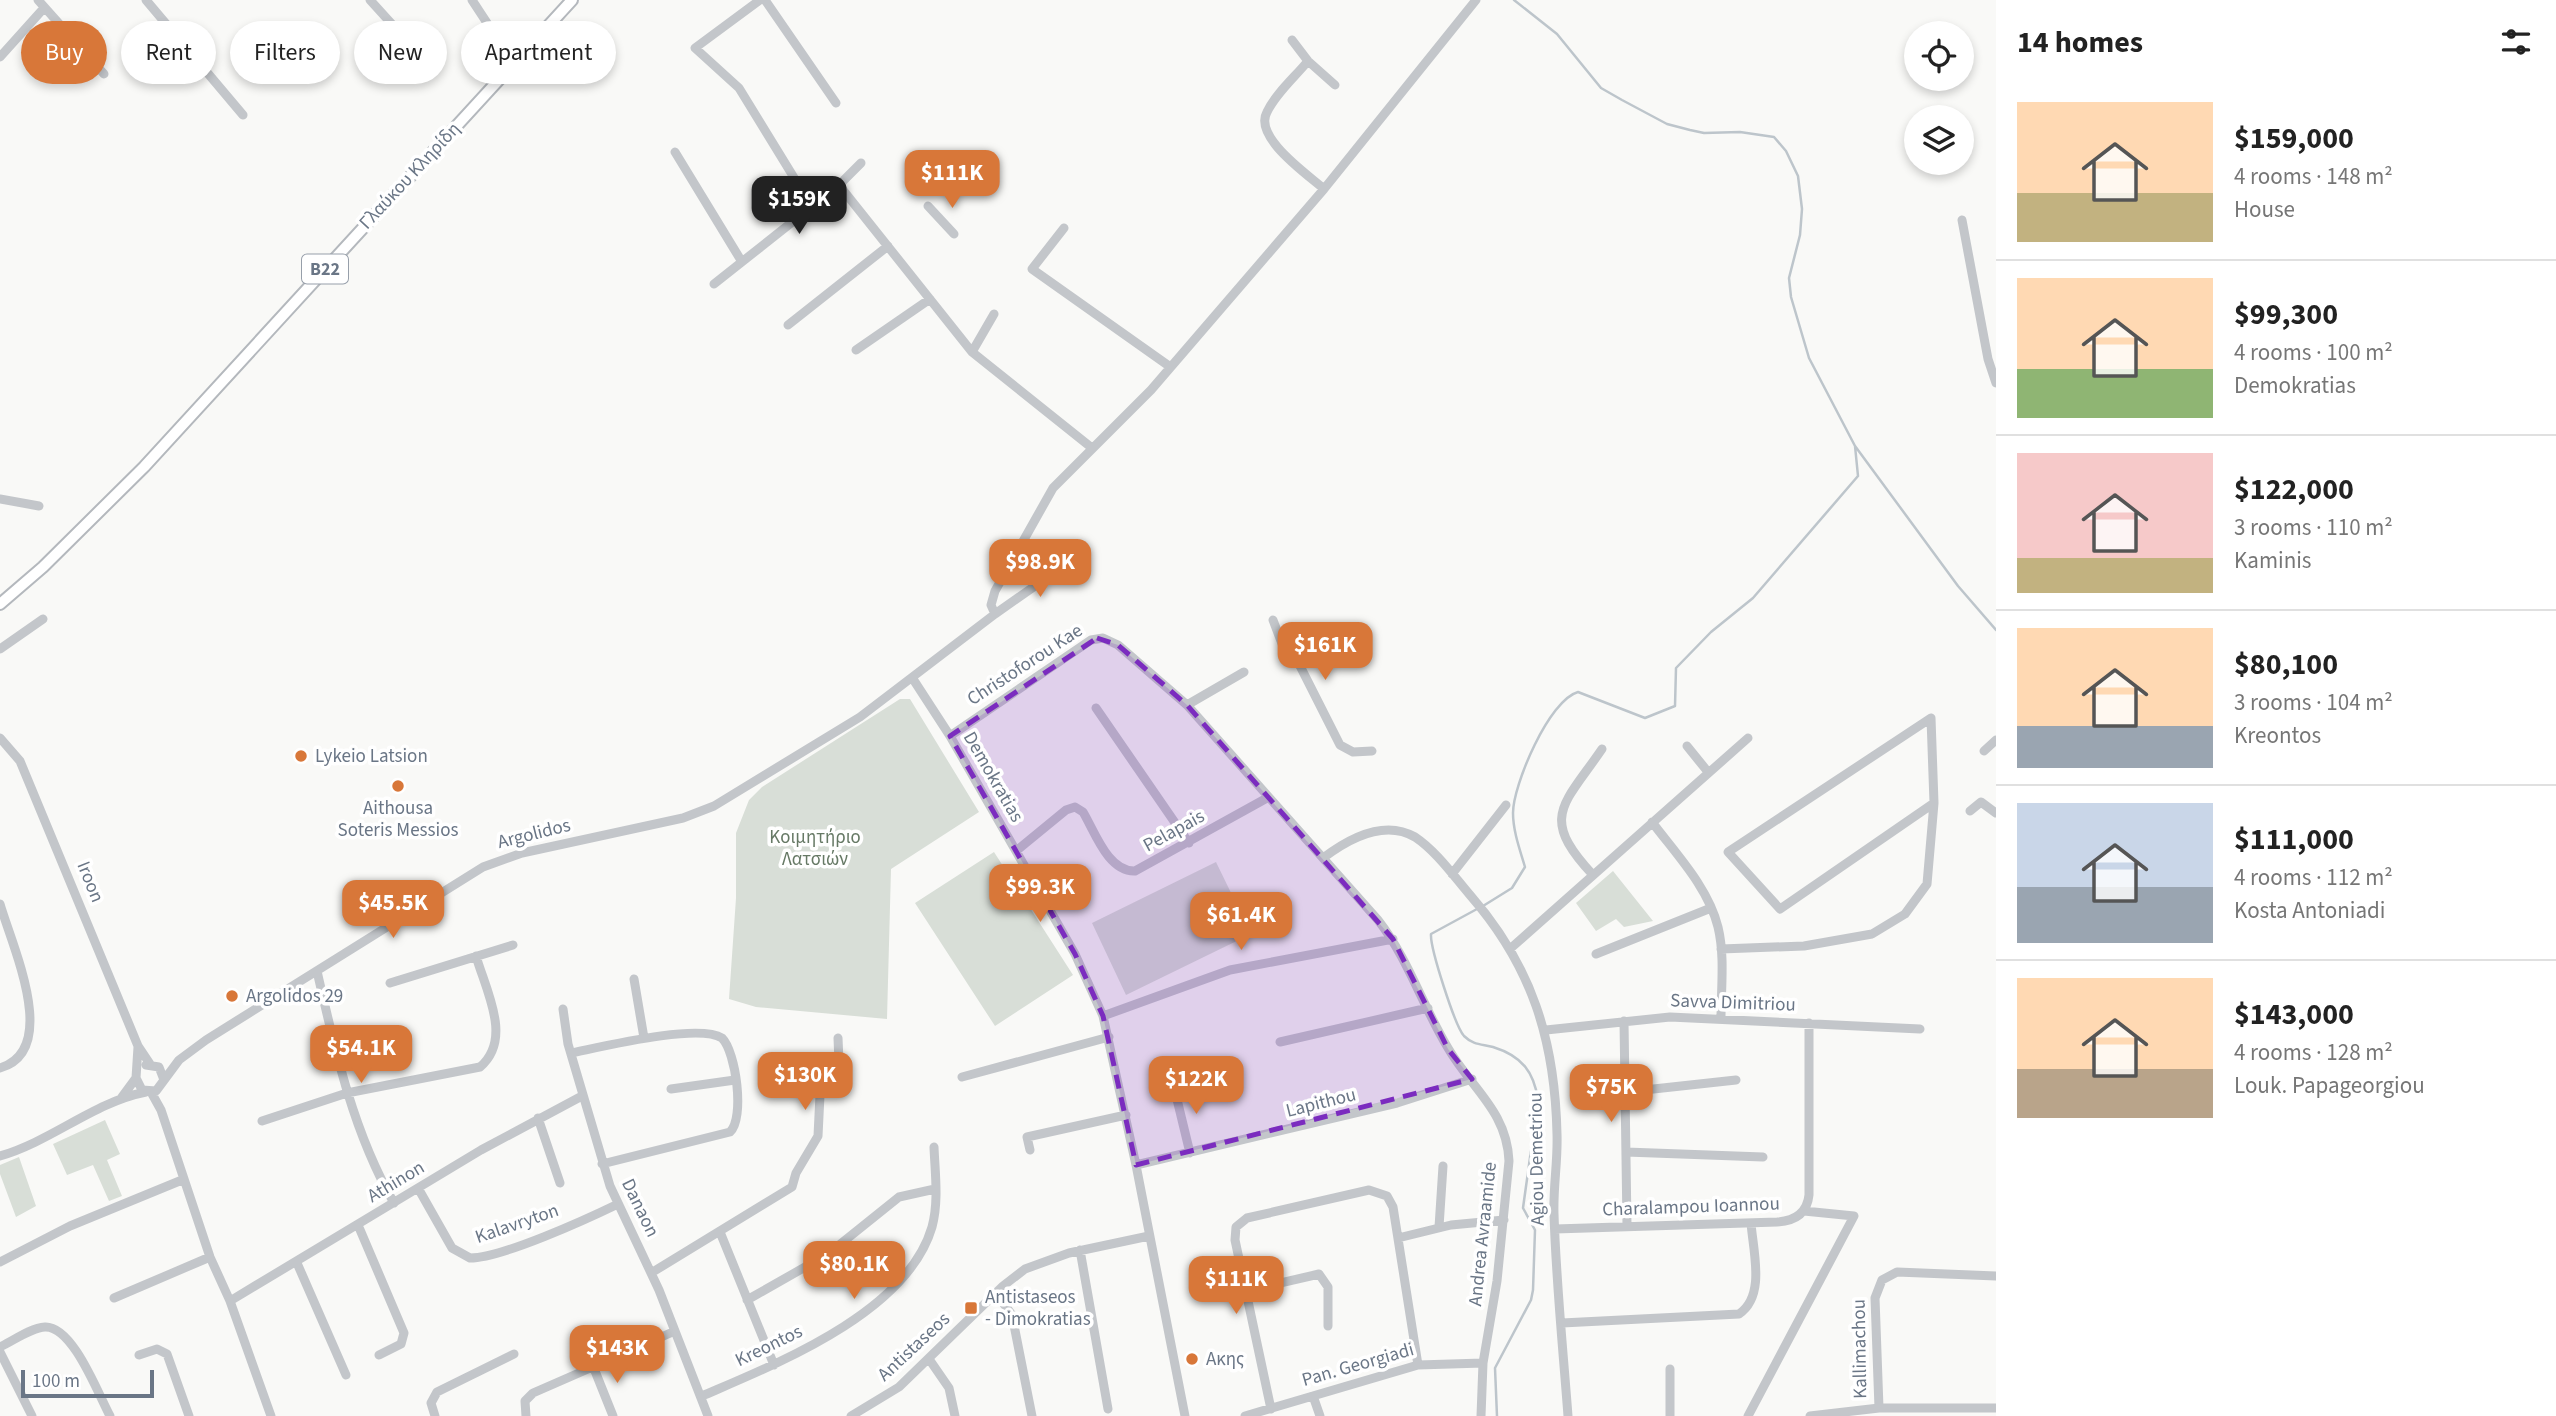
<!DOCTYPE html>
<html lang="en">
<head>
<meta charset="utf-8">
<style>
	:root { --surface:#fff; --page:#f6f6f6; --text:#222; --muted:#767676; --line:#e0e0e0; --accent:#d87739 }
	body { margin:0; font-family:"Source Sans 3",sans-serif; background:var(--page); color:var(--text); height:100vh; display:flex; flex-direction:column; font-size:26px; white-space:nowrap }
	* { box-sizing:border-box; margin:0 }
	p { font-size:23px; color:var(--muted) }
	.icon { flex:none; width:38px; height:38px; fill:none; stroke:currentColor; stroke-width:2; stroke-linecap:round; stroke-linejoin:round }
	.map { position:relative; flex:1; overflow:hidden }
	.side { display:flex; flex-direction:column; background:var(--surface); width:560px }
	.side>* { flex:none }
	.banner { position:absolute; left:21px; top:21px; width:665px; height:63px; display:flex; gap:14px }
	.buttons { position:absolute; left:1904px; top:21px; display:grid; gap:14px }
	.buttons a { display:grid; place-items:center; width:70px; height:70px; border-radius:50%; background:var(--surface); box-shadow:0 4px 10px #0003; font-size:35px }
	.scale { position:absolute; left:21px; bottom:18px; width:133px; box-sizing:border-box; padding-left:7px; border:4px solid #6a7686; border-top:0; font-size:19px; line-height:24px; white-space:nowrap; color:#6a7686; -webkit-text-stroke:5px #fff; paint-order:stroke }
	.price { position:absolute; translate:-50% -60px; padding:0 16px; border-radius:14px; background:var(--accent); color:#fff; font-size:23px; line-height:46px; filter:drop-shadow(0 2px 4px #0008) }
	.price::after { content:''; position:absolute; left:50%; top:42px; width:21px; height:16px; margin-left:-10px; background:inherit; clip-path:polygon(0 0,100% 0,50% 100%) }
	.price.on { background:#222; color:#fff }
	ul { padding:0; list-style:none }
	li { display:flex; align-items:center; gap:21px; height:175px; padding:0 21px }
	li+li { border-top:2px solid var(--line) }
	li span { display:grid; place-items:center; flex:none; width:196px; height:140px; border-radius:0px; color:#555 }
	li>.icon { margin-inline-start:auto }
	span .icon { width:84px; height:84px; fill:#fffc; stroke-width:1 }
	li b { font-size:30px }
	h2 { display:flex; justify-content:space-between; align-items:center; height:84px; padding:0 21px; font-size:30px }
	.chip { padding:0 24px; border-radius:32px; background:var(--surface); box-shadow:0 4px 10px #0003; font-size:24px; line-height:63px }
	.chip.on { background:var(--accent); color:#fff }
	main { display:flex; flex:1; min-height:0 }
	.map>svg:first-child { display:block }
	.green { fill:#d8ded7 }
	.lines { fill:none; stroke-linecap:round; stroke-linejoin:round }
	.stream { stroke:#bdc5cb; stroke-width:2.5 }
	.major-casing { stroke:#b4b8bd; stroke-width:14 }
	.minor { stroke:#c3c6ca; stroke-width:9 }
	.major { stroke:#fff; stroke-width:10 }
	.marked { fill:#7b2cbf; fill-opacity:0.2; stroke:#7b2cbf; stroke-width:5; stroke-dasharray:14 9; stroke-linejoin:round }
	.poi-dot { fill:#d87739; stroke:#fff; stroke-width:2.5 }
	.labels { text-anchor:middle; dominant-baseline:central; stroke-width:7; stroke-linejoin:round; paint-order:stroke }
	.shield { fill:#fff; stroke:#979faa; stroke-width:2 }
	.shield-label { font-size:18px; font-weight:bold; fill:#6a7686 }
	.street-label { font-size:19px; fill:#6a7686; stroke:#fff }
	.poi-label { font-size:19px; fill:#6a7686; stroke:#fff; text-anchor:start }
	.park-label { font-size:19px; fill:#667965; stroke:#fff }
</style>
</head>
<body>
<main>
<div class="map">
<svg width="1996" height="1416" viewBox="0 0 1996 1416">
	<rect width="100%" height="100%" fill="#f9f9f7"/>
	<path class="green" d="M900,699H910L979,812L891,869L887,1019L756,1007L729,999L736,898V833L749,800L762,787Z
		M994,852L1073,975L995,1026L915,903Z
		M1216,862L1251,934L1126,995L1092,923Z
		M1613,871L1653,921L1624,927L1616,919L1596,931L1576,903Z
		M105,1120L120,1154L107,1160L122,1196L109,1201L93,1165L67,1175L53,1144Z
		M19,1157L36,1206L16,1217L0,1174V1165Z"/>
	<g class="lines">
		<path class="stream" d="M1514,0L1557,34L1601,88L1622,100L1667,124L1690,130L1704,133L1740,132L1774,137L1786,151L1798,176L1802,209L1800,235L1789,278L1791,297L1809,358L1855,446L1958,586L1996,630
			M1483,906L1512,888L1525,867C1520,850 1513,831 1513,813C1513,785 1549,700 1578,692L1645,718L1675,706L1676,668L1711,632L1753,598L1858,476L1855,446
			M1477,909L1431,934C1430,948 1455,1026 1464,1036C1473,1045 1482,1044 1493,1047C1522,1056 1534,1072 1538,1100L1523,1208L1535,1230L1533,1290L1531,1300L1495,1368L1497,1416"/>
		<defs>
			<path id="major" d="M0,604L43,567L144,467L572,0"/>
		</defs>
		<use href="#major" class="major-casing"/>
		<path class="minor" d="M38,0L104,74
			M146,0L243,115
			M370,0L419,54
			M472,0L491,29
			M760,0L695,48L739,88L812,207
			M765,0L836,103
			M1292,40L1308,61L1335,85
			M0,57L44,8
			M1308,61C1295,77 1276,93 1267,112C1253,137 1307,174 1324,189
			M675,152L742,262
			M839,185L972,352L1092,448
			M928,206L954,234
			M1962,220L1988,359L1996,383
			M1064,228L1032,269L1169,366
			M714,284L839,185L861,163
			M788,325L888,246
			M856,350L930,299
			M972,352L994,314
			M0,499L39,506
			M995,614L991,605L995,591L1053,488L1151,390L1324,189L1476,0
			M1273,620L1284,649L1295,656L1340,745L1353,752L1372,751
			M0,649L43,619
			M913,679L950,736L1075,954L1103,1016L1136,1165L1185,1416
			M1187,705L1244,672
			M1096,708L1189,843
			M950,736L1091,640L1103,638L1118,645L1187,705L1378,920C1409,960 1422,1005 1448,1048C1471,1088 1507,1111 1509,1161L1497,1281L1483,1363L1481,1416
			M0,738L20,761L138,1046L150,1064
			M1687,746L1708,772
			M1984,751L1996,740
			M1970,811L1981,802L1996,813
			M1652,822C1676,854 1708,887 1718,927C1725,956 1721,988 1721,1018
			M1016,851L1066,810L1075,807L1083,812C1095,832 1108,872 1135,871L1267,798
			M1323,858C1348,839 1384,819 1415,837C1436,851 1453,875 1470,895C1532,966 1555,1040 1557,1134C1558,1161 1553,1187 1554,1214C1556,1281 1563,1349 1568,1416
			M1452,874L1506,805
			M1593,875C1539,817 1563,806 1602,749
			M0,904C12,946 61,1050 0,1068
			M1511,948L1748,738
			M1721,949L1804,946L1872,934L1905,914L1927,884L1934,803L1780,909L1728,852L1931,718L1934,803
			M1596,954L1711,908
			M317,971C335,1050 353,1132 394,1203
			M634,979L644,1038
			M390,983L513,945
			M563,1009L568,1044L610,1186L659,1290L708,1416
			M1103,1016L1230,970L1393,939
			M1624,1021L1627,1226
			M1546,1030L1670,1017L1920,1029
			M1280,1042L1428,1008
			M571,1053C601,1047 698,1023 722,1038C736,1052 745,1118 730,1132L602,1164
			M146,1065L159,1067L164,1080
			M962,1077L1109,1037
			M136,1078L142,1090L156,1091L179,1060L206,1040L483,867L522,853L683,818L714,806L860,717L995,614L1072,560
			M1174,1087L1190,1153
			M671,1089L735,1080
			M151,1092L161,1110L210,1257L230,1301L271,1416
			M1626,1092L1736,1080
			M122,1097L136,1078L138,1047
			M538,1118L560,1183
			M262,1121L347,1093L480,1067C513,1039 486,991 476,956
			M1030,1150L1027,1137L1126,1115
			M1626,1152L1763,1157
			M0,1156C52,1141 94,1102 146,1092
			M1136,1165L1397,1103L1472,1079
			M418,1188L452,1248L470,1258C502,1258 587,1219 618,1204
			M358,1225L404,1333L401,1344L379,1355
			M1439,1227L1443,1166
			M1555,1229L1777,1222C1794,1221 1807,1214 1809,1195V1023
			M720,1232L774,1365
			M1398,1238L1451,1225L1504,1220
			M1080,1250L1108,1409
			M0,1262L70,1226L182,1180
			M297,1263L346,1375
			M651,1273L792,1187L796,1173L818,1136L820,1095L839,1062L838,1038
			M1246,1291L1319,1274L1328,1287V1326
			M996,1293L1012,1315L1032,1416
			M114,1298L210,1257
			M747,1300L828,1254L899,1197L935,1189
			M230,1301L481,1150L582,1096
			M1562,1323L1739,1314C1766,1296 1753,1251 1751,1223
			M0,1347C13,1341 30,1328 45,1327C73,1326 98,1394 110,1416
			M0,1352L32,1416
			M139,1355L157,1349L167,1354L189,1416
			M929,1359L949,1388L955,1416
			M593,1366L613,1416
			M1670,1369V1416
			M702,1396C776,1364 907,1313 932,1227C939,1201 935,1173 934,1147
			M1313,1396L1320,1416
			M1879,1408L1875,1298L1882,1280L1897,1272L1996,1276
			M1271,1409L1235,1240L1236,1227L1247,1218L1369,1190L1387,1196L1393,1207L1418,1365
			M435,1416L431,1403L437,1392L514,1354
			M526,1416L525,1401L533,1393L675,1331
			M851,1416L899,1387L1003,1286L1025,1269L1069,1253L1149,1236
			M1245,1416L1418,1365L1483,1363
			M1748,1416L1854,1216L1804,1211
			M1810,1416L1879,1408H1996"/>
		<use href="#major" class="major"/>
	</g>
	<path class="marked" d="M1097,638L1118,645L1187,705L1393,939L1448,1049L1472,1079L1136,1165L1103,1016L1075,954L950,736Z"/>
	<g class="poi-dot">
		<circle cx="301" cy="756" r="7"/>
		<circle cx="398" cy="786" r="7"/>
		<circle cx="232" cy="996" r="7"/>
		<rect x="964" y="1301" width="14" height="14" rx="3.5"/>
		<circle cx="1192" cy="1359" r="7"/>
	</g>
	<g class="labels">
		<rect class="shield" x="302" y="254.5" width="46" height="29" rx="5"/>
		<g class="shield-label">
			<text x="325" y="269">B22</text>
		</g>
		<g class="street-label">
			<text transform="translate(410 176) rotate(-47)">Γλαύκου Κληρίδη</text>
			<text transform="translate(1025 665) rotate(-33)">Christoforou Kae</text>
			<text transform="translate(993 777) rotate(60)">Demokratias</text>
			<text transform="translate(1174 831) rotate(-29)">Pelapais</text>
			<text transform="translate(534 834) rotate(-14)">Argolidos</text>
			<text transform="translate(90 882) rotate(68)">Iroon</text>
			<text transform="translate(1733 1003) rotate(2)">Savva Dimitriou</text>
			<text transform="translate(1321 1103) rotate(-14)">Lapithou</text>
			<text transform="translate(1537 1159) rotate(-91)">Agiou Demetriou</text>
			<text transform="translate(396 1182) rotate(-31)">Athinon</text>
			<text transform="translate(1691 1207) rotate(-2)">Charalampou Ioannou</text>
			<text transform="translate(640 1208) rotate(64)">Danaon</text>
			<text transform="translate(517 1224) rotate(-19)">Kalavryton</text>
			<text transform="translate(1483 1234) rotate(-84)">Andrea Avraamide</text>
			<text transform="translate(769 1346) rotate(-26)">Kreontos</text>
			<text transform="translate(914 1347) rotate(-43)">Antistaseos</text>
			<text transform="translate(1860 1349) rotate(-91)">Kallimachou</text>
			<text transform="translate(1358 1365) rotate(-16)">Pan. Georgiadi</text>
		</g>
		<g class="poi-label">
			<text x="315" y="756">Lykeio Latsion</text>
			<text x="398" y="808" text-anchor="middle">Aithousa<tspan x="398" dy="22">Soteris Messios</tspan></text>
			<text x="246" y="996">Argolidos 29</text>
			<text x="985" y="1297">Antistaseos<tspan x="985" dy="22">- Dimokratias</tspan></text>
			<text x="1206" y="1359">Ακης</text>
		</g>
		<g class="park-label">
			<text x="815" y="837">Κοιμητήριο<tspan x="815" dy="22">Λατσιών</tspan></text>
		</g>
	</g>
</svg>
<div class="buttons">
<a><svg class="icon" aria-label="locate" viewBox="0 0 24 24"><circle cx="12" cy="12" r="6"/><path d="M12 2v4M12 18v4M2 12h4M18 12h4"/></svg></a>
<a><svg class="icon" aria-label="layers" viewBox="0 0 24 24"><path d="M12 4l9 5-9 5-9-5zM3 14l9 5 9-5"/></svg></a>
</div>
<div class="scale">100 m</div>
<b class="price" style="left:952px;top:210px">$111K</b>
<b class="price on" style="left:799px;top:236px">$159K</b>
<b class="price" style="left:1040px;top:599px">$98.9K</b>
<b class="price" style="left:1325px;top:682px">$161K</b>
<b class="price" style="left:1040px;top:924px">$99.3K</b>
<b class="price" style="left:393px;top:940px">$45.5K</b>
<b class="price" style="left:1241px;top:952px">$61.4K</b>
<b class="price" style="left:361px;top:1085px">$54.1K</b>
<b class="price" style="left:805px;top:1112px">$130K</b>
<b class="price" style="left:1196px;top:1116px">$122K</b>
<b class="price" style="left:1611px;top:1124px">$75K</b>
<b class="price" style="left:854px;top:1301px">$80.1K</b>
<b class="price" style="left:1236px;top:1316px">$111K</b>
<b class="price" style="left:617px;top:1385px">$143K</b>
<div class="banner">
<a class="chip on">Buy</a>
<a class="chip">Rent</a>
<a class="chip">Filters</a>
<a class="chip">New</a>
<a class="chip">Apartment</a>
</div>
</div>
<section class="side">
<h2>14 homes<svg class="icon" aria-label="filters" viewBox="0 0 24 24"><path d="M4 7h16M4 17h16"/><circle cx="9" cy="7" r="2"/><circle cx="15" cy="17" r="2"/></svg></h2>
<ul>
<li><span style="background:linear-gradient(#ffd9b3 65%,#c2b280 0)"><svg class="icon" aria-label="home" viewBox="0 0 24 24"><path d="M3 11l9-7 9 7M6 9v11h12V9"/></svg></span><div><b>$159,000</b><p>4 rooms · 148 m²</p><p>House</p></div></li>
<li><span style="background:linear-gradient(#ffd9b3 65%,#8fb573 0)"><svg class="icon" aria-label="home" viewBox="0 0 24 24"><path d="M3 11l9-7 9 7M6 9v11h12V9"/></svg></span><div><b>$99,300</b><p>4 rooms · 100 m²</p><p>Demokratias</p></div></li>
<li><span style="background:linear-gradient(#f6c9c9 75%,#c2b280 0)"><svg class="icon" aria-label="home" viewBox="0 0 24 24"><path d="M3 11l9-7 9 7M6 9v11h12V9"/></svg></span><div><b>$122,000</b><p>3 rooms · 110 m²</p><p>Kaminis</p></div></li>
<li><span style="background:linear-gradient(#ffd9b3 70%,#9aa5b1 0)"><svg class="icon" aria-label="home" viewBox="0 0 24 24"><path d="M3 11l9-7 9 7M6 9v11h12V9"/></svg></span><div><b>$80,100</b><p>3 rooms · 104 m²</p><p>Kreontos</p></div></li>
<li><span style="background:linear-gradient(#c9d6e8 60%,#9aa5b1 0)"><svg class="icon" aria-label="home" viewBox="0 0 24 24"><path d="M3 11l9-7 9 7M6 9v11h12V9"/></svg></span><div><b>$111,000</b><p>4 rooms · 112 m²</p><p>Kosta Antoniadi</p></div></li>
<li><span style="background:linear-gradient(#ffd9b3 65%,#b9a48a 0)"><svg class="icon" aria-label="home" viewBox="0 0 24 24"><path d="M3 11l9-7 9 7M6 9v11h12V9"/></svg></span><div><b>$143,000</b><p>4 rooms · 128 m²</p><p>Louk. Papageorgiou</p></div></li>
</ul>
</section>
</main>
</body>
</html>
